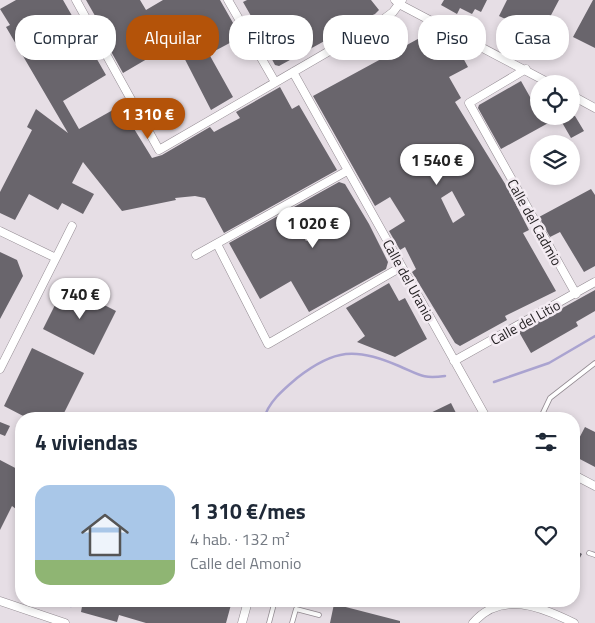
<!DOCTYPE html>
<html lang="es">
<head>
<meta charset="utf-8">
<style>
	:root { --surface:#fff; --page:#f6f6f7; --text:#1f2937; --muted:#747a83; --accent:#b45309 }
	body { margin:0; font-family:"Titillium Web",sans-serif; background:var(--page); color:var(--text); height:100vh; display:flex; flex-direction:column; font-size:19px; white-space:nowrap }
	* { box-sizing:border-box; margin:0 }
	p { font-size:16px; color:var(--muted) }
	.icon { flex:none; width:28px; height:28px; fill:none; stroke:currentColor; stroke-width:2; stroke-linecap:round; stroke-linejoin:round }
	.map { position:relative; flex:1; overflow:hidden }
	.details { position:absolute; left:15px; top:412px; width:565px; height:195px; display:flex; flex-direction:column; background:var(--surface); border-radius:20px; box-shadow:0 2px 8px #0003 }
	.details>* { flex:none }
	.hud { position:absolute; left:15px; top:15px; width:565px; height:45px; display:flex; gap:10px }
	.buttons { position:absolute; left:530px; top:75px; display:grid; gap:10px }
	.buttons a { display:grid; place-items:center; width:50px; height:50px; border-radius:50%; background:var(--surface); box-shadow:0 2px 8px #0003; font-size:25px }
	.price { position:absolute; translate:-50% -42px; padding:0 11px; border-radius:18px; background:#fff; color:#222; font-size:16px; line-height:32px; filter:drop-shadow(0 1px 2px #0008) }
	.price::after { content:''; position:absolute; left:50%; top:30px; width:15px; height:11px; margin-left:-8px; background:inherit; clip-path:polygon(0 0,100% 0,50% 100%) }
	.price.selected { background:var(--accent); color:#fff }
	ul { padding:0; list-style:none }
	li { display:flex; align-items:center; gap:15px; height:125px; padding:0 20px }
	li span { display:grid; place-items:center; flex:none; width:140px; height:100px; border-radius:15px; color:#555 }
	li>.icon { margin-inline-start:auto }
	span .icon { width:60px; height:60px; fill:#fffc; stroke-width:1 }
	li b { font-size:21px }
	h2 { display:flex; justify-content:space-between; align-items:center; height:60px; padding:0 20px; font-size:21px }
	.pill { padding:0 18px; border-radius:20px; background:var(--surface); box-shadow:0 2px 8px #0003; font-size:18px; line-height:45px }
	.pill.selected { background:var(--accent); color:#fff }
	.map>svg:first-child { display:block }
	.lines { fill:none; stroke-linecap:round; stroke-linejoin:round }
	.stream { stroke:#aaa3d0; stroke-width:2.5 }
	.building { fill:#69656c; fill-rule:evenodd }
	.lane-casing { stroke:#948c93; stroke-width:5.5 }
	.street-casing { stroke:#948c93; stroke-width:9 }
	.lane { stroke:#fff; stroke-width:4 }
	.street { stroke:#fff; stroke-width:8 }
	.labels { text-anchor:middle; dominant-baseline:central; stroke-width:5; stroke-linejoin:round; paint-order:stroke }
	.street-label { font-size:14px; fill:#232022; stroke:#f3ebf2 }
</style>
</head>
<body>
<div class="map">
<svg width="595" height="623" viewBox="0 0 595 623">
	<rect width="100%" height="100%" fill="#e6dee5"/>
	<g class="lines">
		<path class="stream" d="M494,382L549,363L595,336
			M264,419C268,402 284,389 297,378C334,349 356,347 399,366C420,375 422,379 445,376
			M71,606L72,601"/>
	</g>
	<path class="building" d="M16,0H63L106,75L63,101L79,129L120,106L152,158L162,155L210,127L214,132L240,118L236,112L280,87L292,109L299,105L337,170L224,233L205,198L195,196L175,198L176,200L122,211L83,162L72,183L94,194L83,214L62,203L58,210L29,194L15,220L0,213V192L32,130L27,127L36,109L68,133L6,27L10,25L0,9Z
		M86,0H140L146,10L163,0H220L241,37L209,54L233,97L211,110L176,42L123,73L103,37L106,35Z
		M247,0H371L379,10L375,14L359,21L355,15L326,31L330,38L279,66L275,65L267,50L270,49L243,2Z
		M444,0H487L481,12L475,9L472,14L460,8L457,14L441,5Z
		M507,0H559L540,36L499,16Z
		M593,0H595V48L573,37Z
		M427,34L437,52L447,40L456,45L468,67L449,77L461,98L455,102L507,187L529,230L523,233L556,291L505,316L507,320L460,346L455,343L412,272L416,269L405,247L400,250L389,231L405,221L390,197L375,206L313,96ZM452,191L465,215L453,223L441,198Z
		M521,81L534,104L539,102V116H561L501,149L478,108L479,105Z
		M565,116H575L584,131L571,138L560,119Z
		M339,182L345,184L369,224L388,262L386,269L309,312L291,281L260,299L229,243ZM323,214L331,227L306,241L299,229Z
		M591,189L595,195V266L584,272L560,232L550,237L539,217Z
		M0,252L17,260L23,276L0,319Z
		M389,283L399,301L405,298L427,339L395,357L357,342L365,336L346,308Z
		M65,285L116,311L94,355L43,329Z
		M595,290V311L576,322L578,326L531,353L519,332Z
		M32,348L84,373L61,419H29L4,406Z
		M451,403L459,419H418Z
		M0,422L10,426L5,436L0,434Z
		M585,427L595,432V467L574,456V448Z
		M0,460L21,471V499L16,509L12,506L0,530Z
		M574,549L582,554L574,569Z
		M83,601H232L226,623H146L119,615L117,622L81,612Z
		M334,604L400,621V623H330Z"/>
	<g class="lines">
		<defs>
			<path id="lane" d="M540,419L550,398L595,363
				M589,553L595,555
				M269,623L274,604
				M292,623L296,609L319,615"/>
			<path id="street" d="M76,0L159,150L381,21L393,12L402,0
				M228,0L275,82
				M395,0L399,4L551,84
				M526,69L469,103L576,294
				M293,72L487,419
				M571,95L595,108
				M0,231L56,258L0,369
				M217,244L268,344L401,267
				M196,255L347,171
				M56,258L72,226
				M454,361L595,282
				M574,475L595,486
				M0,601L65,623
				M242,623L248,601
				M473,623C501,590 542,607 574,623"/>
		</defs>
		<use href="#lane" class="lane-casing"/>
		<use href="#street" class="street-casing"/>
		<use href="#lane" class="lane"/>
		<use href="#street" class="street"/>
	</g>
	<g class="labels">
		<g class="street-label">
			<text transform="translate(535 222) rotate(61)">Calle del Cadmio</text>
			<text transform="translate(409 280) rotate(61)">Calle del Uranio</text>
			<text transform="translate(525 322) rotate(-29)">Calle del Litio</text>
		</g>
	</g>
</svg>
<div class="buttons">
<a><svg class="icon" aria-label="locate" viewBox="0 0 24 24"><circle cx="12" cy="12" r="6"/><path d="M12 2v4M12 18v4M2 12h4M18 12h4"/></svg></a>
<a><svg class="icon" aria-label="layers" viewBox="0 0 24 24"><path d="M12 4l9 5-9 5-9-5zM3 14l9 5 9-5"/></svg></a>
</div>
<b class="price selected" style="left:148px;top:140px">1 310 €</b>
<b class="price" style="left:437px;top:186px">1 540 €</b>
<b class="price" style="left:313px;top:249px">1 020 €</b>
<b class="price" style="left:80px;top:320px">740 €</b>
<div class="hud">
<a class="pill">Comprar</a>
<a class="pill selected">Alquilar</a>
<a class="pill">Filtros</a>
<a class="pill">Nuevo</a>
<a class="pill">Piso</a>
<a class="pill">Casa</a>
</div>
<section class="details">
<h2>4 viviendas<svg class="icon" aria-label="filters" viewBox="0 0 24 24"><path d="M4 7h16M4 17h16"/><circle cx="9" cy="7" r="2"/><circle cx="15" cy="17" r="2"/></svg></h2>
<ul>
<li><span style="background:linear-gradient(#a9c7e8 75%,#8fb573 0)"><svg class="icon" aria-label="home" viewBox="0 0 24 24"><path d="M3 11l9-7 9 7M6 9v11h12V9"/></svg></span><div><b>1 310 €/mes</b><p>4 hab. · 132 m²</p><p>Calle del Amonio</p></div><svg class="icon" aria-label="heart" viewBox="0 0 24 24"><path d="M12 20l-8-8c-3-5 5-10 8-4 3-6 11-1 8 4z"/></svg></li>
</ul>
</section>
</div>
</body>
</html>
